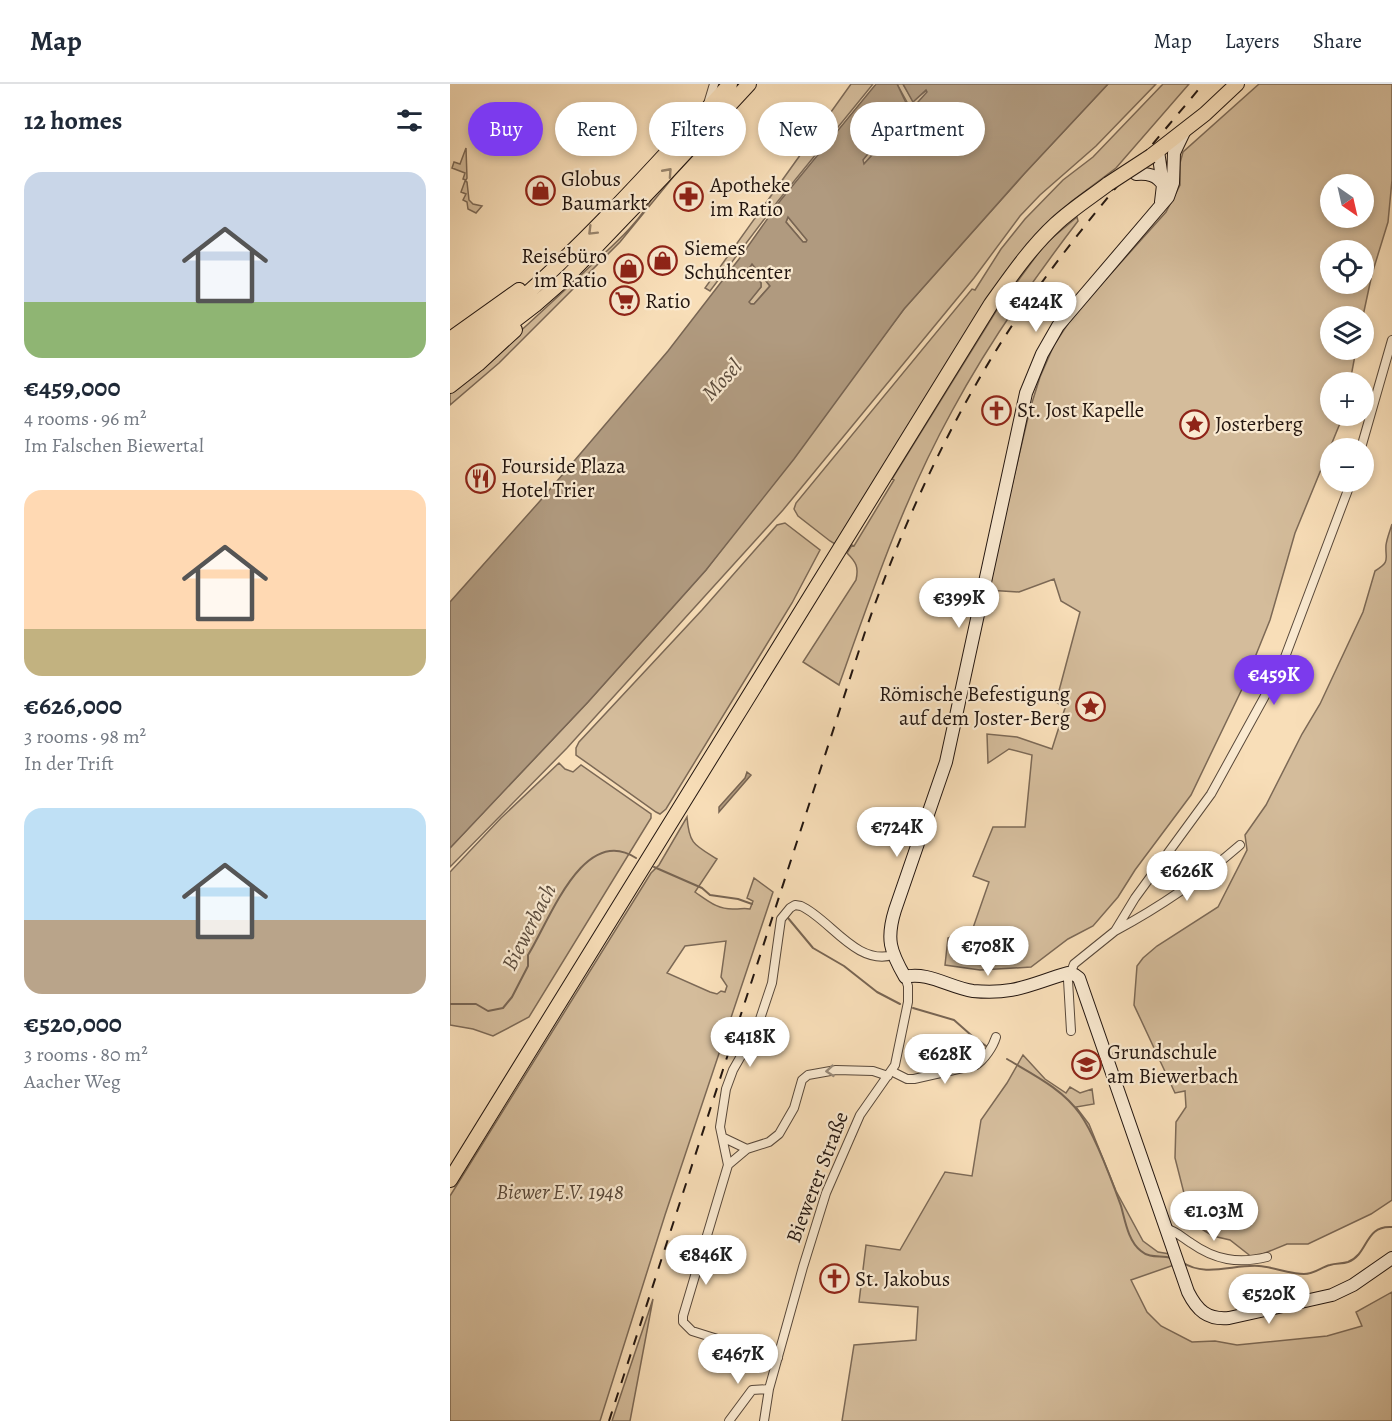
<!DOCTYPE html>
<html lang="en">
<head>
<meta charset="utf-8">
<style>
	:root { --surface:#fff; --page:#f2f2f3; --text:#1f2937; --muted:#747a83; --line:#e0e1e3; --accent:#7c3aed }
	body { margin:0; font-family:Alegreya,serif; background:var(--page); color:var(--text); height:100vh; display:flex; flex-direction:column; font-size:22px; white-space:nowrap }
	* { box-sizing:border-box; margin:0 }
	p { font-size:20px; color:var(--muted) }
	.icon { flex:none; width:33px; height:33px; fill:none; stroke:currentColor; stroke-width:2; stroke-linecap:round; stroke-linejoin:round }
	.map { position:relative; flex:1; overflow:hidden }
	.drawer { display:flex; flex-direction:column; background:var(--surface); width:450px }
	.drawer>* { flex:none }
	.banner { position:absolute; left:18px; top:18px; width:570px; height:54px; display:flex; gap:12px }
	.needle { width:39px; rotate:146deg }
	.tools { position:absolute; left:870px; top:90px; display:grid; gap:12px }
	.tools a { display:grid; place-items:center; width:54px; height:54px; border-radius:50%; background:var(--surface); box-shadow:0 3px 9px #0003; font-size:30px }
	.price { position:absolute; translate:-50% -51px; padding:0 14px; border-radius:21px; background:#fff; color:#222; font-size:20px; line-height:39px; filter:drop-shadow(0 2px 3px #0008) }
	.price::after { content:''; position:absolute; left:50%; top:36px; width:18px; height:14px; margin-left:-9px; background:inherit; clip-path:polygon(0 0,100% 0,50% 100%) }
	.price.active { background:var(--accent); color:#fff }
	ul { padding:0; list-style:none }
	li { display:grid; align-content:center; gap:12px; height:318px; padding:0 24px }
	li span { display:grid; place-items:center; height:186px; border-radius:18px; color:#555 }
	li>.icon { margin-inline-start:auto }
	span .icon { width:108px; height:108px; fill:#fffc; stroke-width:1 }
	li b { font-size:26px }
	h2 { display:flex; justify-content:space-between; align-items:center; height:72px; padding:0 24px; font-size:26px }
	.pill { padding:0 21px; border-radius:27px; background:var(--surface); box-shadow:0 3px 9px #0003; font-size:21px; line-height:54px }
	.pill.active { background:var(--accent); color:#fff }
	header { display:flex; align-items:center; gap:36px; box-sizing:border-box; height:84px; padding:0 30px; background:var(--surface); border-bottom:2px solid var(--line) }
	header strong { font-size:28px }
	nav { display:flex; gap:33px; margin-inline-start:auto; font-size:21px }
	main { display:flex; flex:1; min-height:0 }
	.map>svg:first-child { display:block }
	.green { fill:#d4bc9b; stroke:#7c6956; stroke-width:1.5; fill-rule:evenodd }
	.water { fill:#b09a7f; stroke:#786553; stroke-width:1.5; fill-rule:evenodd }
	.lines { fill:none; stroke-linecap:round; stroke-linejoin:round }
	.stream { stroke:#786553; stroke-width:2 }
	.street-casing { stroke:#58483a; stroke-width:10 }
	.secondary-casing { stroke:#231610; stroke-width:14 }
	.primary-casing { stroke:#231610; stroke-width:16 }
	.highway-casing { stroke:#231610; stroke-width:17 }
	.street { stroke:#faead1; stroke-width:8 }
	.secondary { stroke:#faead1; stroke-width:12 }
	.primary { stroke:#f8deb8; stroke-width:14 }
	.highway { stroke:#f8deb8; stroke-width:15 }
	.rail { stroke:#231610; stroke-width:2; stroke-dasharray:10 10; stroke-linecap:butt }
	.primary-bridge-casing { stroke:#231610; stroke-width:16; stroke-linecap:butt }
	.primary-bridge { stroke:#f8deb8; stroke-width:14 }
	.oneway { stroke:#98846c }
	.oneway2 { stroke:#998b7a }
	.labels { text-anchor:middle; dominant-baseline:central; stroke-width:4.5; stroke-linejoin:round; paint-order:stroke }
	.poi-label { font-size:21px; fill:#231610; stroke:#faead1; text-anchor:start }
	.street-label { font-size:21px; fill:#231610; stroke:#faead1 }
	.park-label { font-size:21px; font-style:italic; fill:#58483a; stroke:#faead1 }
	.water-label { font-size:22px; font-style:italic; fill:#5b4b3c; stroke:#faead1 }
</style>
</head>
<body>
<header>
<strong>Map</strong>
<nav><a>Map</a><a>Layers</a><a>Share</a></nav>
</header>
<main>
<section class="drawer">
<h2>12 homes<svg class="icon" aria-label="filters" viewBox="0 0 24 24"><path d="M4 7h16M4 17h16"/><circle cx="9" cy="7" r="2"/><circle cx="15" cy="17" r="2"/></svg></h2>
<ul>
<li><span style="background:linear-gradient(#c9d6e8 70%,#8fb573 0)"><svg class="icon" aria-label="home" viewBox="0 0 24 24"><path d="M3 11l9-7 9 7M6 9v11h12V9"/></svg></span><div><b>€459,000</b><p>4 rooms · 96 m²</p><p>Im Falschen Biewertal</p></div></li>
<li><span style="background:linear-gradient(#ffd9b3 75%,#c2b280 0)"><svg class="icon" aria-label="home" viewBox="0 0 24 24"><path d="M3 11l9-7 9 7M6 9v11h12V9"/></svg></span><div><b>€626,000</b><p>3 rooms · 98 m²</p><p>In der Trift</p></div></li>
<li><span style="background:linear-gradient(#bfe0f5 60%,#b9a48a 0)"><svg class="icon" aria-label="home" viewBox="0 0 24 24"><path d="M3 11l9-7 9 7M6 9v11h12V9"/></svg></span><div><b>€520,000</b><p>3 rooms · 80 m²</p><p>Aacher Weg</p></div></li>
</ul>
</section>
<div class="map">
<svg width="942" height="1337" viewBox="0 0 942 1337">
	<rect width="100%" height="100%" fill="#f8deb8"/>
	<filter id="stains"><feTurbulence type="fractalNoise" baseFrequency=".00333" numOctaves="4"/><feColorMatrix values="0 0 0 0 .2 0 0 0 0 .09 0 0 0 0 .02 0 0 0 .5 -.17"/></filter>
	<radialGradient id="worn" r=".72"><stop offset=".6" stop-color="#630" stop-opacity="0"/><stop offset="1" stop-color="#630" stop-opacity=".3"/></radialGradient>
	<path class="green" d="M401,0H423L328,117L260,207L255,204Z
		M447,0H453L463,17L477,6L478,8L451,37L449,33L458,20Z
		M658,0H706L646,62L590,111L570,132L524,194L333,426L117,664L0,783V764L138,618L256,486L454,225L574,90Z
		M713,0H739L666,84L622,117L590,147L567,173L538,213L385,460L380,457L348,432L344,425L346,419L522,205L525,206L551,165L575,135L613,96L643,73Z
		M809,0H942V96L938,138L922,190L913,232H880V266H906L900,298H880V332H893L845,449L820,536L793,603L741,711L685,786L668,813L643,842L618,855L581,883L530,886L495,881L498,854L523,844L539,798L523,792L543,743H575L582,671L559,665L538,679L537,650L567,653L602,665L615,624L606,618L630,528L611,517L604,495L569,508L537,506L580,325L590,293L604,261L623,232L716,128L730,101V79L733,68ZM880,100H914V134H880ZM880,166H914V200H880Z
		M285,21L286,25L224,92L170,158L49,279L0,321V309L4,306C48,269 89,230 131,191C157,166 189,141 205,109Z
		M439,44L443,47L442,49L414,80L412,76Z
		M16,64L17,94L16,96L13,95L15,89L2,84L4,78L10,80Z
		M15,97L17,98L19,116L23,120L32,122L26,129L18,125L17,118L13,116L16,110L11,108Z
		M338,133L357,156L356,158H353L336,138Z
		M627,133L628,137C582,197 538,260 502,327C454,414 422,508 389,601L353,578L406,496C409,483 406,478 397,469L402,461L404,462L444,396L442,395L548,224L595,160Z
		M303,180L320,202L304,220H300L298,218L311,203V199L300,183Z
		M335,439L370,466L342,519L216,725L210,730L206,728L126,671V664L129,658L252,526L327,441Z
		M942,440V1116L921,1130L858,1160H837L803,1174L780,1156L763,1152L732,1133L725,1117L735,1113L725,1074L726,1038L736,1023L735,1007L725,1009L684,921L687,882L693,874L707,862L768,823L797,766L795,751L816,721L852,650L870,620L913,528L925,487C941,477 935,476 936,461C937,454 940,447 942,440Z
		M109,679L115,685L123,688L131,681L201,730V734L79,933L43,952L23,945L0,941V788L51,734Z
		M237,733C239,760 244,761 267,775L245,808C258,817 268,826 285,825C291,825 294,824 300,825L303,817L297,814L304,794L323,808L215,1131L150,1337H0V1112L201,789L209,781ZM276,857L271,893L277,902L275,908L271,907L267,910L260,908L217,889L235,862Z
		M573,971L595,995L616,1009L620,1003L630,1009L642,1005L644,1020L626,1023L639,1040L666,1107L693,1157L708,1168L720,1170L724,1181L681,1196L697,1228L711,1242L742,1258L765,1257L787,1261L877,1252L912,1242L906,1228L942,1208V1337H392L404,1261L466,1256L468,1223L409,1218L416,1161L450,1166L495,1088L522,1092L531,1036L557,999Z
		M203,1215L180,1337H162Z"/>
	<path class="water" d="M426,0H447L458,23L449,33L451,37L477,8L476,6L463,18L453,0H658L574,90L454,225L344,375L256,486L138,618L0,764V518L90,417L218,267L289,175L330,117ZM439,44L443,47L442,49L414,80L413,76ZM338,133L357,156L356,158H353L336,138ZM302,180L320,202L304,220H301L299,218L311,203V199L300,183Z
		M297,688L301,691L269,728V723L295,694Z"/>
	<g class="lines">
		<path class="stream" d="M204,783L252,804L260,811L288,815L302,820
			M338,834L363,864L394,882L427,908L450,920
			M0,920H26L38,927L53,924L62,913L78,882V871C99,838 133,739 186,774
			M463,924L504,936L521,951L536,962
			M557,975C582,990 613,1005 630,1030C645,1051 662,1097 671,1122C675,1136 678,1157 691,1167C700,1175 711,1171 721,1174
			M732,1178C755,1194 784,1180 809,1182C824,1183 839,1190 854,1190C865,1190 871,1183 880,1181C886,1179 892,1180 898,1178C919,1170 914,1141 942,1143"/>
		<defs>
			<path id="street" d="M258,20L264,0
				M911,364L942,256
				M665,847C710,823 752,794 790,761
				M621,947L618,896L624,880L665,847L685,814L761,710L832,581L901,398
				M441,987L457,995H464L526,981C534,976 543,963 546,953
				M274,1054L297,1065
				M278,1081L297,1065L319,1058L329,1050L344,1024L352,996L358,991L386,986L423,987L438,992
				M717,1145C726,1147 733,1154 741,1159C765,1176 788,1180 817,1173
				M328,1274L242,1247L233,1238V1232L278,1081L270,1043L276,1005L283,986L307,944L322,899L331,835L340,824L345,821L351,822C380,835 406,882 443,871
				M279,1337L302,1306L319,1305
				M314,1337L319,1305L353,1183L376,1109L410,1031L445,981L458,918V902L455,893"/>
			<path id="secondary" d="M735,46L724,69L723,99L718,113L608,242L592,270L576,309L496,678L445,826C436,855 440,867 455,893C477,887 501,904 523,907C565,911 580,900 618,889L625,891L629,894L738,1208C747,1226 757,1236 779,1234L882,1211L903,1201L942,1174
				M708,67L713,101L711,118
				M686,90C698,89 707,91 713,101"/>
			<path id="primary" d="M701,72L755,30L787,0
				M63,222C141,154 210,76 280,0
				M0,255L69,206
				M0,286L85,221L117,193L212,94L299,0
				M0,302L28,280L65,246
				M0,1096L541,220C561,192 581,163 606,140C622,125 641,113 658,100"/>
			<path id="highway" d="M0,271L63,222"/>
		</defs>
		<use href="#street" class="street-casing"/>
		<use href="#secondary" class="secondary-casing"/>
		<use href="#primary" class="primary-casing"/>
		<use href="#highway" class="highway-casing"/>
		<use href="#street" class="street"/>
		<use href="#secondary" class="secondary"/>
		<use href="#primary" class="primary"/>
		<use href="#highway" class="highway"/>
		<path class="rail" d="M159,1337L415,548C460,419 519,295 601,186C648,122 702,62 753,0"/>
		<defs>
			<path id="primary-bridge" d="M658,100L701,72"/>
		</defs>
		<use href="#primary-bridge" class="primary-bridge-casing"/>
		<use href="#primary-bridge" class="primary-bridge"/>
	</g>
	<defs><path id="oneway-chevron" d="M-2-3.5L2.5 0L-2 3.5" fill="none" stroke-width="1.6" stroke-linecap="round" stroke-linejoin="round" transform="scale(1.5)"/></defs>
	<g class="oneway">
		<use href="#oneway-chevron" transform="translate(218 88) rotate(-48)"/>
		<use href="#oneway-chevron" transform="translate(142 147) rotate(135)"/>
	</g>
	<use class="oneway2" href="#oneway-chevron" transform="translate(380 987) rotate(175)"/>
	<defs>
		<symbol id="shop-ring" viewBox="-11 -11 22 22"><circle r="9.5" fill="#faead1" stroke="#8f2418" stroke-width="1.5"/><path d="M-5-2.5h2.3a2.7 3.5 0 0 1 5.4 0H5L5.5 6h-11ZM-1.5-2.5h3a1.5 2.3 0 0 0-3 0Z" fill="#8f2418"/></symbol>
		<symbol id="pharmacy-ring" viewBox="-11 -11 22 22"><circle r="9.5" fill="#faead1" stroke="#8f2418" stroke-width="1.5"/><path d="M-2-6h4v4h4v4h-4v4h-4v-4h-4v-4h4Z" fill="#8f2418"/></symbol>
		<symbol id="supermarket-ring" viewBox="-11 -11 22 22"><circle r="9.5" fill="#faead1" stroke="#8f2418" stroke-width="1.5"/><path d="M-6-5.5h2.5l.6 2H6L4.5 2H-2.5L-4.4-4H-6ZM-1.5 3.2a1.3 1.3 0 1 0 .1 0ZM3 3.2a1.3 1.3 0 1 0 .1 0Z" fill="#8f2418"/></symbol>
		<symbol id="church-ring" viewBox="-11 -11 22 22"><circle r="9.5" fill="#faead1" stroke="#8f2418" stroke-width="1.5"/><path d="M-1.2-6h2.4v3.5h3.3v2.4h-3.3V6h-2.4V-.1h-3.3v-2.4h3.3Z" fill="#8f2418"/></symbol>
		<symbol id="sight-ring" viewBox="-11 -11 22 22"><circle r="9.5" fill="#faead1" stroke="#8f2418" stroke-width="1.5"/><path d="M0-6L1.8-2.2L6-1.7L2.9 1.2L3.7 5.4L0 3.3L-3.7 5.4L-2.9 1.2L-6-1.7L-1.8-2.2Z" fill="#8f2418"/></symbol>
		<symbol id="restaurant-ring" viewBox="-11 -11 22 22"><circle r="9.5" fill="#faead1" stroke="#8f2418" stroke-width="1.5"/><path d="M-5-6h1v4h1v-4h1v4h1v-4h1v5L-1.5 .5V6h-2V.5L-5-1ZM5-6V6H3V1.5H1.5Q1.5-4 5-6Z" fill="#8f2418"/></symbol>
		<symbol id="school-ring" viewBox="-11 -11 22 22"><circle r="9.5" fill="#faead1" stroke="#8f2418" stroke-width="1.5"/><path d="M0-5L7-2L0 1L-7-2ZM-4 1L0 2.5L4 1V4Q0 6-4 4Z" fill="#8f2418"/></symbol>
	</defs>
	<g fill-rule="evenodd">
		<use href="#shop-ring" x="74" y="90" width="33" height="33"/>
		<use href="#pharmacy-ring" x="222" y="96" width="33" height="33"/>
		<use href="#shop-ring" x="196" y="160" width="33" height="33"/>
		<use href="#shop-ring" x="162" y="168" width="33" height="33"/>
		<use href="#supermarket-ring" x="158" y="200" width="33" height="33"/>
		<use href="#church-ring" x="530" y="310" width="33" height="33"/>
		<use href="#sight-ring" x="728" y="324" width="33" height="33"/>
		<use href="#restaurant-ring" x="14" y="378" width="33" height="33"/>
		<use href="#sight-ring" x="624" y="606" width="33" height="33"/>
		<use href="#school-ring" x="620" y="964" width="33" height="33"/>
		<use href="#church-ring" x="368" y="1178" width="33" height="33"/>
	</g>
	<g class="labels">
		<g class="poi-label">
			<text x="111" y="95">Globus<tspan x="111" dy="24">Baumarkt</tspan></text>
			<text x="260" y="101">Apotheke<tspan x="260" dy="24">im Ratio</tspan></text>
			<text x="234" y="164">Siemes<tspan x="234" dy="24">Schuhcenter</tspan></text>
			<text x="157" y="172" text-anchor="end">Reisebüro<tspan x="157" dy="24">im Ratio</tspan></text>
			<text x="195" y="217">Ratio</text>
			<text x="567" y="326">St. Jost Kapelle</text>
			<text x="765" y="340">Josterberg</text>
			<text x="51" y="382">Fourside Plaza<tspan x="51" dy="24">Hotel Trier</tspan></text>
			<text x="620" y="610" text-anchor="end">Römische Befestigung<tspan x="620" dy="24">auf dem Joster-Berg</tspan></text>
			<text x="657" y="968">Grundschule<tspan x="657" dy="24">am Biewerbach</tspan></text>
			<text x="405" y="1195">St. Jakobus</text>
		</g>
		<g class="street-label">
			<text transform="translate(367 1093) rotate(-69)">Biewerer Straße</text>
		</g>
		<g class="park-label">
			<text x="110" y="1108">Biewer E.V. 1948</text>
		</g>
		<g class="water-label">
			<text transform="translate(272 296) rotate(-47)">Mosel</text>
			<text transform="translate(79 843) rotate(-63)">Biewerbach</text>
		</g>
	</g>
	<rect width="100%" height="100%" filter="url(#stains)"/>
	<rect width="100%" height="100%" fill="url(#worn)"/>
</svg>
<div class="tools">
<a><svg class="needle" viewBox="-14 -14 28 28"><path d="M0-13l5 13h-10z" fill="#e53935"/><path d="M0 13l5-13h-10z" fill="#747a83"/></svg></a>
<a><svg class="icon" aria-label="locate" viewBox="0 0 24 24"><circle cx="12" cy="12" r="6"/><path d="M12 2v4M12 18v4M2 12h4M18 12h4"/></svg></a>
<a><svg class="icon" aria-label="layers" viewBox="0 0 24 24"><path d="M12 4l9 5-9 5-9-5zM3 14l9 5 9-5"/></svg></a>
<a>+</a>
<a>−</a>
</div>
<b class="price" style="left:586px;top:249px">€424K</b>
<b class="price" style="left:509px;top:545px">€399K</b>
<b class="price active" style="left:824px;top:622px">€459K</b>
<b class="price" style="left:447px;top:774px">€724K</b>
<b class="price" style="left:737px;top:818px">€626K</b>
<b class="price" style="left:538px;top:893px">€708K</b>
<b class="price" style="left:300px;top:984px">€418K</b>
<b class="price" style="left:495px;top:1001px">€628K</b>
<b class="price" style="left:764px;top:1158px">€1.03M</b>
<b class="price" style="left:256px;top:1202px">€846K</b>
<b class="price" style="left:819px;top:1241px">€520K</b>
<b class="price" style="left:288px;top:1301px">€467K</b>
<div class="banner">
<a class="pill active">Buy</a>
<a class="pill">Rent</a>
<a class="pill">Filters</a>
<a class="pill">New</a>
<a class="pill">Apartment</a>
</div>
</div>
</main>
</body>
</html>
